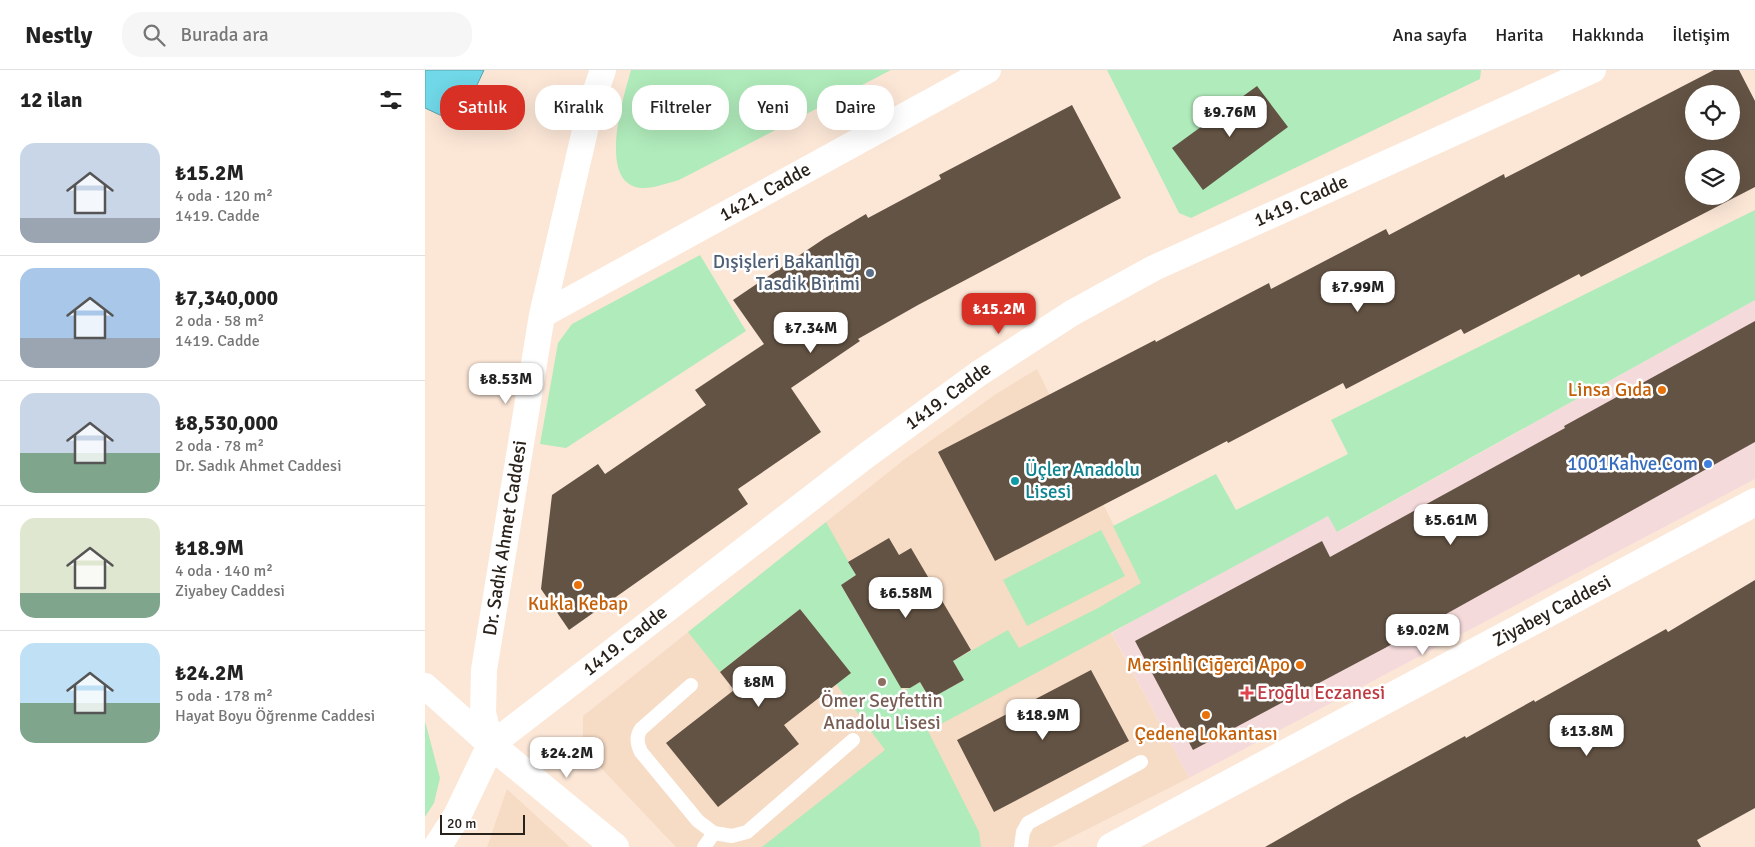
<!DOCTYPE html>
<html lang="tr">
<head>
<meta charset="utf-8">
<style>
	:root { --surface:#fff; --page:#f6f6f6; --text:#222; --muted:#767676; --line:#e0e0e0; --accent:#d93025 }
	body { margin:0; font-family:Signika,sans-serif; background:var(--page); color:var(--text); height:100vh; display:flex; flex-direction:column; font-size:19px; white-space:nowrap }
	* { box-sizing:border-box; margin:0 }
	p { font-size:16px; color:var(--muted) }
	.icon { flex:none; width:28px; height:28px; fill:none; stroke:currentColor; stroke-width:2; stroke-linecap:round; stroke-linejoin:round }
	.map { position:relative; flex:1; overflow:hidden }
	.drawer { display:flex; flex-direction:column; background:var(--surface); width:425px }
	.drawer>* { flex:none }
	.hud { position:absolute; left:15px; top:15px; width:475px; height:45px; display:flex; gap:10px }
	.fabs { position:absolute; left:1260px; top:15px; display:grid; gap:10px }
	.fabs a { display:grid; place-items:center; width:55px; height:55px; border-radius:50%; background:var(--surface); box-shadow:0 5px 20px #0002; font-size:25px }
	.scale { position:absolute; left:15px; bottom:12px; width:85px; box-sizing:border-box; padding-left:5px; border:2px solid #29221b; border-top:0; font-size:14px; line-height:18px; white-space:nowrap; color:#29221b; -webkit-text-stroke:4px #fff; paint-order:stroke }
	.price { position:absolute; translate:-50% -42px; padding:0 11px; border-radius:10px; background:#fff; color:#222; font-size:16px; line-height:32px; filter:drop-shadow(0 1px 2px #0008) }
	.price::after { content:''; position:absolute; left:50%; top:30px; width:15px; height:11px; margin-left:-8px; background:inherit; clip-path:polygon(0 0,100% 0,50% 100%) }
	.price.selected { background:var(--accent); color:#fff }
	ul { padding:0; list-style:none }
	li { display:flex; align-items:center; gap:15px; height:125px; padding:0 20px }
	li+li { border-top:1px solid var(--line) }
	li span { display:grid; place-items:center; flex:none; width:140px; height:100px; border-radius:15px; color:#555 }
	li>.icon { margin-inline-start:auto }
	span .icon { width:60px; height:60px; fill:#fffc; stroke-width:1 }
	li b { font-size:21px }
	h2 { display:flex; justify-content:space-between; align-items:center; height:60px; padding:0 20px; font-size:21px }
	.tag { padding:0 18px; border-radius:20px; background:var(--surface); box-shadow:0 5px 20px #0002; font-size:18px; line-height:45px }
	.tag.selected { background:var(--accent); color:#fff }
	header { display:flex; align-items:center; gap:30px; box-sizing:border-box; height:70px; padding:0 25px; background:var(--surface); border-bottom:1px solid var(--line) }
	header strong { font-size:24px }
	nav { display:flex; gap:28px; margin-inline-start:auto; font-size:18px }
	.search { width:350px; height:45px; background:var(--page); display:flex; align-items:center; gap:12px; box-sizing:border-box; padding:0 18px; border-radius:20px; color:var(--muted); font-size:19px }
	main { display:flex; flex:1; min-height:0 }
	.map>svg:first-child { display:block }
	.commercial { fill:#f5dadb }
	.built { fill:#f6dbc5 }
	.green { fill:#b0ebbb }
	.water { fill:#70d8e8; stroke:#5ba1aa }
	.building { fill:#635344; fill-rule:evenodd }
	.lines { fill:none; stroke-linecap:round; stroke-linejoin:round }
	.lane { stroke:#fff; stroke-width:14 }
	.street { stroke:#fff; stroke-width:26 }
	.secondary { stroke:#fff; stroke-width:28 }
	.service-dot { fill:#5c6f8a; stroke:#fff; stroke-width:2 }
	.food-dot { fill:#e8710a; stroke:#fff; stroke-width:2 }
	.shop-dot { fill:#3f7fe0; stroke:#fff; stroke-width:2 }
	.culture-dot { fill:#0f9aa8; stroke:#fff; stroke-width:2 }
	.education-dot { fill:#8d6e63; stroke:#fff; stroke-width:2 }
	.health-dot { fill:#e0444e; stroke:#fff; stroke-width:2 }
	.labels { text-anchor:middle; dominant-baseline:central; stroke-width:5; stroke-linejoin:round; paint-order:stroke }
	.street-label { font-size:19px; fill:#29221b; stroke:#fff }
	.service-label { font-size:19px; fill:#4e5e75; stroke:#fff; text-anchor:end }
	.food-label { font-size:19px; fill:#c56008; stroke:#fff; text-anchor:end }
	.shop-label { font-size:19px; fill:#366cbe; stroke:#fff; text-anchor:end }
	.culture-label { font-size:19px; fill:#0d838f; stroke:#fff; text-anchor:start }
	.health-label { font-size:19px; fill:#be3a42; stroke:#fff; text-anchor:start }
	.education-label { font-size:19px; fill:#785e54; stroke:#fff }
</style>
</head>
<body>
<header>
<strong>Nestly</strong>
<div class="search"><svg class="icon" aria-label="search" viewBox="0 0 24 24"><circle cx="10" cy="10" r="6"/><path d="M15 15l6 6"/></svg>Burada ara</div>
<nav><a>Ana sayfa</a><a>Harita</a><a>Hakkında</a><a>İletişim</a></nav>
</header>
<main>
<section class="drawer">
<h2>12 ilan<svg class="icon" aria-label="filters" viewBox="0 0 24 24"><path d="M4 7h16M4 17h16"/><circle cx="9" cy="7" r="2"/><circle cx="15" cy="17" r="2"/></svg></h2>
<ul>
<li><span style="background:linear-gradient(#c9d6e8 75%,#9aa5b1 0)"><svg class="icon" aria-label="home" viewBox="0 0 24 24"><path d="M3 11l9-7 9 7M6 9v11h12V9"/></svg></span><div><b>₺15.2M</b><p>4 oda · 120 m²</p><p>1419. Cadde</p></div></li>
<li><span style="background:linear-gradient(#a9c7e8 70%,#9aa5b1 0)"><svg class="icon" aria-label="home" viewBox="0 0 24 24"><path d="M3 11l9-7 9 7M6 9v11h12V9"/></svg></span><div><b>₺7,340,000</b><p>2 oda · 58 m²</p><p>1419. Cadde</p></div></li>
<li><span style="background:linear-gradient(#c9d6e8 60%,#7fa58c 0)"><svg class="icon" aria-label="home" viewBox="0 0 24 24"><path d="M3 11l9-7 9 7M6 9v11h12V9"/></svg></span><div><b>₺8,530,000</b><p>2 oda · 78 m²</p><p>Dr. Sadık Ahmet Caddesi</p></div></li>
<li><span style="background:linear-gradient(#dfe7d0 75%,#7fa58c 0)"><svg class="icon" aria-label="home" viewBox="0 0 24 24"><path d="M3 11l9-7 9 7M6 9v11h12V9"/></svg></span><div><b>₺18.9M</b><p>4 oda · 140 m²</p><p>Ziyabey Caddesi</p></div></li>
<li><span style="background:linear-gradient(#bfe0f5 60%,#7fa58c 0)"><svg class="icon" aria-label="home" viewBox="0 0 24 24"><path d="M3 11l9-7 9 7M6 9v11h12V9"/></svg></span><div><b>₺24.2M</b><p>5 oda · 178 m²</p><p>Hayat Boyu Öğrenme Caddesi</p></div></li>
</ul>
</section>
<div class="map">
<svg width="1330" height="777" viewBox="0 0 1330 777">
	<rect width="100%" height="100%" fill="#fce7d7"/>
	<path class="commercial" d="M1330,230V409L764,708L687,563L741,532L903,446L913,462Z"/>
	<path class="built" d="M612,299L717,513L673,538L764,708L627,777H251L158,679V646L480,389L571,324Z
		M82,719L145,777H62Z"/>
	<path class="green" d="M206,0H466L254,110C242,113 228,119 216,118C171,114 199,25 206,0Z
		M682,0H1056L1055,9L766,148L754,143Z
		M1330,140V230L912,462L903,446L503,661L554,762L556,777H337L460,680L411,614L425,603L375,539L295,602L263,562L401,452L431,505L416,515L478,621L495,612L505,629L539,610L528,591L583,560L594,578L673,538L716,513L688,456L791,404L811,440L923,384L906,350Z
		M275,185L321,261L141,378L115,374L133,273L147,254Z
		M676,460L700,506L602,556L578,510Z
		M0,651L15,708L9,733L0,747Z"/>
	<path class="water" d="M0,0H59L34,54L0,38Z"/>
	<path class="building" d="M1289,0H1314L1330,31V117L1156,207L1154,204L1039,264L1036,259L921,319L918,313L803,373L802,371L570,491L513,382L730,270L731,272L844,213L846,219L961,159L964,165L1079,104L1080,108ZM1269,24H1306V61H1269ZM1269,89H1306V126H1269Z
		M832,16L863,57L778,120L747,78Z
		M647,35L696,128L493,235L433,269L435,271L366,318L396,362L313,419L323,434L144,560L116,519L127,425L173,394L180,404L281,335L270,320L339,274L308,230L400,168L419,157L441,144L443,148L516,109L514,105Z
		M1330,251V372L960,578L768,680L710,571L897,471L905,487L1140,358L1139,356Z
		M464,468L474,485L486,478L546,580L528,591L539,610L505,629L495,612L485,618H476L416,515L431,505L423,492Z
		M1330,510V738L1272,770L1276,777H840L922,730L1040,666L1041,668L1109,630L1110,632L1241,559L1243,562Z
		M375,539L426,603L359,655L374,674L293,737L241,673L309,620L295,602Z
		M666,600L704,671L569,742L532,670Z"/>
	<g class="lines">
		<path class="lane" d="M266,615L216,659C211,666 212,674 216,682L273,751L289,763
			M279,777L289,763L307,766L322,762L428,670
			M596,777L598,762L603,753L716,692"/>
		<path class="street" d="M117,245L563,0
			M0,616L66,675
			M66,675L442,385L553,304L647,243L729,198L1168,0
			M66,675L58,643L59,600L117,245L166,35L178,0"/>
		<path class="secondary" d="M12,777L32,746L66,675L190,777
			M686,777L1330,432"/>
	</g>
	<circle class="service-dot" cx="445" cy="203" r="5"/>
	<g class="food-dot">
		<circle cx="1237" cy="320" r="5"/>
		<circle cx="153" cy="515" r="5"/>
		<circle cx="875" cy="595" r="5"/>
		<circle cx="781" cy="645" r="5"/>
	</g>
	<circle class="shop-dot" cx="1283" cy="394" r="5"/>
	<circle class="culture-dot" cx="590" cy="411" r="5"/>
	<circle class="education-dot" cx="457" cy="612" r="5"/>
	<path class="health-dot" d="M819.5 615.5h5v5h5v5h-5v5h-5v-5h-5v-5h5z"/>
	<g class="labels">
		<g class="street-label">
			<text transform="translate(340 122) rotate(-29)">1421. Cadde</text>
			<text transform="translate(876 131) rotate(-24)">1419. Cadde</text>
			<text transform="translate(523 326) rotate(-36)">1419. Cadde</text>
			<text transform="translate(80 468) rotate(-81)">Dr. Sadık Ahmet Caddesi</text>
			<text transform="translate(1127 541) rotate(-28)">Ziyabey Caddesi</text>
			<text transform="translate(200 571) rotate(-38)">1419. Cadde</text>
		</g>
		<g class="service-label">
			<text x="435" y="192">Dışişleri Bakanlığı<tspan x="435" dy="22">Tasdik Birimi</tspan></text>
		</g>
		<g class="food-label">
			<text x="1227" y="320">Linsa Gıda</text>
			<text x="153" y="534" text-anchor="middle">Kukla Kebap</text>
			<text x="865" y="595">Mersinli Ciğerci Apo</text>
			<text x="781" y="664" text-anchor="middle">Çedene Lokantası</text>
		</g>
		<g class="shop-label">
			<text x="1273" y="394">1001Kahve.Com</text>
		</g>
		<g class="culture-label">
			<text x="600" y="400">Üçler Anadolu<tspan x="600" dy="22">Lisesi</tspan></text>
		</g>
		<g class="health-label">
			<text x="832" y="623">Eroğlu Eczanesi</text>
		</g>
		<g class="education-label">
			<text x="457" y="631">Ömer Seyfettin<tspan x="457" dy="22">Anadolu Lisesi</tspan></text>
		</g>
	</g>
</svg>
<div class="fabs">
<a><svg class="icon" aria-label="locate" viewBox="0 0 24 24"><circle cx="12" cy="12" r="6"/><path d="M12 2v4M12 18v4M2 12h4M18 12h4"/></svg></a>
<a><svg class="icon" aria-label="layers" viewBox="0 0 24 24"><path d="M12 4l9 5-9 5-9-5zM3 14l9 5 9-5"/></svg></a>
</div>
<div class="scale">20 m</div>
<b class="price" style="left:805px;top:68px">₺9.76M</b>
<b class="price" style="left:933px;top:243px">₺7.99M</b>
<b class="price selected" style="left:574px;top:265px">₺15.2M</b>
<b class="price" style="left:386px;top:284px">₺7.34M</b>
<b class="price" style="left:81px;top:335px">₺8.53M</b>
<b class="price" style="left:1026px;top:476px">₺5.61M</b>
<b class="price" style="left:481px;top:549px">₺6.58M</b>
<b class="price" style="left:998px;top:586px">₺9.02M</b>
<b class="price" style="left:334px;top:638px">₺8M</b>
<b class="price" style="left:618px;top:671px">₺18.9M</b>
<b class="price" style="left:1162px;top:687px">₺13.8M</b>
<b class="price" style="left:142px;top:709px">₺24.2M</b>
<div class="hud">
<a class="tag selected">Satılık</a>
<a class="tag">Kiralık</a>
<a class="tag">Filtreler</a>
<a class="tag">Yeni</a>
<a class="tag">Daire</a>
</div>
</div>
</main>
</body>
</html>
